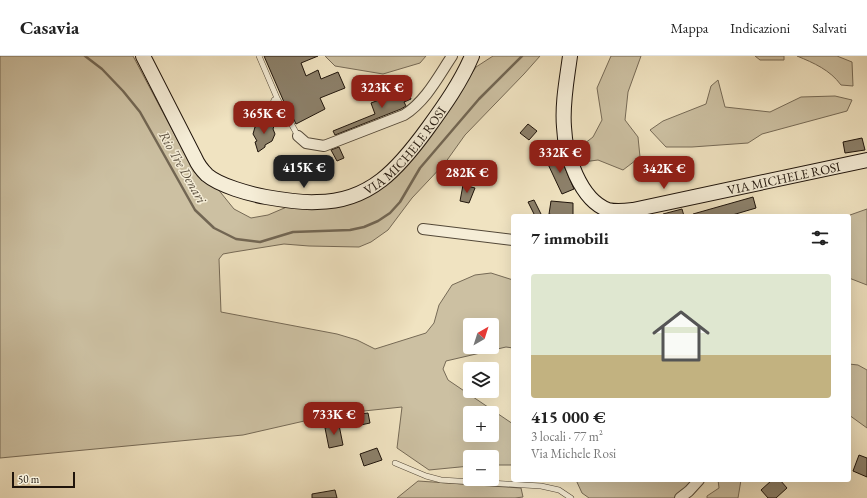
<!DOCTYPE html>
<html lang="it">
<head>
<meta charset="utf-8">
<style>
	:root { --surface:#fff; --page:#f2f2f2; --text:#222; --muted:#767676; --line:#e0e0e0; --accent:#8f2418 }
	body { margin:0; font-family:"EB Garamond",serif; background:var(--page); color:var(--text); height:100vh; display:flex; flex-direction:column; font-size:15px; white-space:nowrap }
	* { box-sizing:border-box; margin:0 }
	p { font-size:13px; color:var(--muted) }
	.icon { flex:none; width:22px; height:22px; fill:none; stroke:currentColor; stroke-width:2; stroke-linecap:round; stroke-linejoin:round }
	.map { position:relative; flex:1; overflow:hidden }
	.details { position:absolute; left:511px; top:158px; width:340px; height:268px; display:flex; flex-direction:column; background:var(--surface); border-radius:4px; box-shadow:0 4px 16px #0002 }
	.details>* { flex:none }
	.needle { width:26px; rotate:39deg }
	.controls { position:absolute; left:463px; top:262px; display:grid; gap:8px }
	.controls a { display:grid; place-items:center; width:36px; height:36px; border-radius:4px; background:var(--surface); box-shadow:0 4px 16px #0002; font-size:20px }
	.scale { position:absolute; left:12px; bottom:10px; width:63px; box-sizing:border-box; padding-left:4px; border:2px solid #1f140b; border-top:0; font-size:11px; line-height:14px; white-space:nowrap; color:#1f140b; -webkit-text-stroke:3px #f5edd7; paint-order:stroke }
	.price { position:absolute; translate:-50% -34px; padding:0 9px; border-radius:8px; background:var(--accent); color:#fff; font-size:13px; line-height:26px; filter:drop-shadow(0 1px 2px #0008) }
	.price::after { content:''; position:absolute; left:50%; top:24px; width:12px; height:9px; margin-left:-6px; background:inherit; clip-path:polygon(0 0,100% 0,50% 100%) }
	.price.on { background:#222; color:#fff }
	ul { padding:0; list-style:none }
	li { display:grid; align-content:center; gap:8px; height:212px; padding:0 20px }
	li+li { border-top:1px solid var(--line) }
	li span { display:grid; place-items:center; height:124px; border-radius:4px; color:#555 }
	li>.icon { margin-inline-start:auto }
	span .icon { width:72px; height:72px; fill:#fffc; stroke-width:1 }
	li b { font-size:17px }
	h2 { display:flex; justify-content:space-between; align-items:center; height:48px; padding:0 20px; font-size:17px }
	header { display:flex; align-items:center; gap:24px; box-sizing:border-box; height:56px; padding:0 20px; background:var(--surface); border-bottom:1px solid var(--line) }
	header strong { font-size:19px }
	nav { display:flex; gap:22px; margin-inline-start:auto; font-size:14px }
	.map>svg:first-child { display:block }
	.green { fill:#ccc0a2; stroke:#766a56; fill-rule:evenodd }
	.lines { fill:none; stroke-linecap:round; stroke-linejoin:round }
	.stream { stroke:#726653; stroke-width:2.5 }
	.building { fill:#8c806a; stroke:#1f140b }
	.lane-casing { stroke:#534838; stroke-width:6 }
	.street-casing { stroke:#534838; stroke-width:12 }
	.secondary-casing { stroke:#1f140b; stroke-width:16 }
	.lane { stroke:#f5edd7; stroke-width:5 }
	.street { stroke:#f5edd7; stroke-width:10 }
	.secondary { stroke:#f5edd7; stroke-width:14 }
	.labels { text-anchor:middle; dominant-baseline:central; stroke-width:3; stroke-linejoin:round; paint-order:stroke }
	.street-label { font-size:13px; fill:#1f140b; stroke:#f5edd7 }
	.water-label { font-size:14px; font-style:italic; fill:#5d5241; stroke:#f5edd7 }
</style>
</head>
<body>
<header>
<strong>Casavia</strong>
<nav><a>Mappa</a><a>Indicazioni</a><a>Salvati</a></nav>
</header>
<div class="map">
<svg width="867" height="442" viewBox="0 0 867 442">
	<rect width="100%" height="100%" fill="#f0e3c1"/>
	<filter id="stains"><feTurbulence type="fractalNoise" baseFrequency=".005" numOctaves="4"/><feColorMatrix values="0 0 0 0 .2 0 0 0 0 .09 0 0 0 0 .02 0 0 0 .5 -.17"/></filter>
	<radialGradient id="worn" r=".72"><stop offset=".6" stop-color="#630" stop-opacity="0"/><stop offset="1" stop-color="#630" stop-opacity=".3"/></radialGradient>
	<path class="green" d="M0,0H133L195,117L217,132L234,153L251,162L268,159L289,150L359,143L445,60L476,11L493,0H540L524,18L465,79L445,107L412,142L388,174L371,186L359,191L309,190L284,188L234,196L223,198L219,203L221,256L337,278L357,284L375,293L426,277L434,267L439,249L452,229L475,219L491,217L513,224V292L506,291L446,305L443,313L448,324L513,368V409H492V401H470V410L429,414L397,392L402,351L335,358L243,379L0,402ZM470,269H492V291H470ZM470,357H492V379H470Z
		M325,0H426L420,7L383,18L335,10Z
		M611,0H641L628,36L625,64L638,81L640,101L623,114L598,104L583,106L576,94L593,81L602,64L597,32Z
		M755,0H784V4H760Z
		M797,0H837L852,6L853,30L841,29C830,14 814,7 797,0Z
		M718,24L725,51L770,56L801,41L835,40L852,44L847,55L762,78L748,87L692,91H666L650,74L663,65L706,48L711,30Z
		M867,153V229L849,222V161L850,159Z
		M849,308L858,309L867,314V372L849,359Z
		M576,424H697L688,433L674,442H589L582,437Z
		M718,424H741L738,442H707V440L719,432Z
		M418,425L521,432L523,441L515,442H397Z"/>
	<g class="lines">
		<path class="stream" d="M85,0L102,13L123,35L140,56L195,154L214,172L236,183L260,186L293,176L350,174L364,171L378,165L390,157L400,146L420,112L479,43L522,0"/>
	</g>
	<path class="building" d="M264,0H318L301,7L306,20L318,14L321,23L338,16L345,32L320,42L325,53L296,68L287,49L286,50L284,46Z
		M406,32L411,43L404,46L406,50L401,53L335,79L333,75L375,58L371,47L400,36V35Z
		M263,63L266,66L275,67L273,73L275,78L272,85L265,89V91L258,96L255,86L257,85L253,78L255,71L261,69Z
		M528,68L537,75L529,84L520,77Z
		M862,82L865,94L845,97L843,86Z
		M339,91L344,102L337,105L331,94Z
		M559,98L574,133L562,138L546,104Z
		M463,129L475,132L469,147L460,145Z
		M753,141L756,152L729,160H693V158Z
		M534,144L542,160H535L528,146Z
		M551,145L573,147V160H557L549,158Z
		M682,153L684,160H663V158Z
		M368,357L370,367L356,370L354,359Z
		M339,369L343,389L329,392L325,372Z
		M377,392L382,404L364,410L360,398Z
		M859,399L867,402V421L853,415Z
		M772,424H780L787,432L776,442H768L761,434Z
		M335,434L337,442H312V438Z"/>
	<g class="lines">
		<defs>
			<path id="lane" d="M259,0L277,42L298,80
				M268,62L274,44L277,42
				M395,407L426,420L441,424L541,430L559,434L571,442"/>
			<path id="street" d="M298,80L306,87L324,90L404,59C426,45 438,21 452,0
				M423,173L513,184
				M680,442L689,435L699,424"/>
			<g id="secondary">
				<path id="s1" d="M143,0L195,102C198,109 202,114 207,119C220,130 250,138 266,141C283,144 300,147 317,146C370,146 399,112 428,72C444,50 461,26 472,0"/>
				<path id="s2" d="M570,0C567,23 562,47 564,71C565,98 580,144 608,154C616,156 625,155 633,154L867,104"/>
			</g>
		</defs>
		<use href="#lane" class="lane-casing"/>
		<use href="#street" class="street-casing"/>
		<use href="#secondary" class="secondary-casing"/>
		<use href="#lane" class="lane"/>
		<use href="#street" class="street"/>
		<use href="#secondary" class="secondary"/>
	</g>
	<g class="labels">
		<g class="street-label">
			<text stroke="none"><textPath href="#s1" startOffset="357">VIA MICHELE ROSI</textPath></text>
			<text stroke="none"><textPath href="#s2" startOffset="349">VIA MICHELE ROSI</textPath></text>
		</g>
		<g class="water-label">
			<text transform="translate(183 111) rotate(60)">Rio Tre Denari</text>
		</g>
	</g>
	<rect width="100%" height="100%" filter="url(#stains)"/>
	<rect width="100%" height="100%" fill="url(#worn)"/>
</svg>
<div class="controls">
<a><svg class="needle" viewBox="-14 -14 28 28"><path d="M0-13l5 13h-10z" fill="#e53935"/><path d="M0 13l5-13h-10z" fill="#767676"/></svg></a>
<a><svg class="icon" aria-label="layers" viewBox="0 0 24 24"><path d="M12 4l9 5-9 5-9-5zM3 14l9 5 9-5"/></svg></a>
<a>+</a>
<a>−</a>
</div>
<div class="scale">50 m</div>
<b class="price" style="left:382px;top:53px">323K €</b>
<b class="price" style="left:264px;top:79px">365K €</b>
<b class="price" style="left:560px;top:118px">332K €</b>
<b class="price on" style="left:304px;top:133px">415K €</b>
<b class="price" style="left:664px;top:134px">342K €</b>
<b class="price" style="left:467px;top:138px">282K €</b>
<b class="price" style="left:334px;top:380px">733K €</b>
<section class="details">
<h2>7 immobili<svg class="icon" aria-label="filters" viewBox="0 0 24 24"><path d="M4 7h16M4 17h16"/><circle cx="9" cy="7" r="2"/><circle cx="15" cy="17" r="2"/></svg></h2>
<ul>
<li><span style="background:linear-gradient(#dfe7d0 65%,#c2b280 0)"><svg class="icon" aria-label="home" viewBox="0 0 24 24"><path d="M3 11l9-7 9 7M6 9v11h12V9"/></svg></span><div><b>415 000 €</b><p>3 locali · 77 m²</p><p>Via Michele Rosi</p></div></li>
</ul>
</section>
</div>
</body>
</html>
